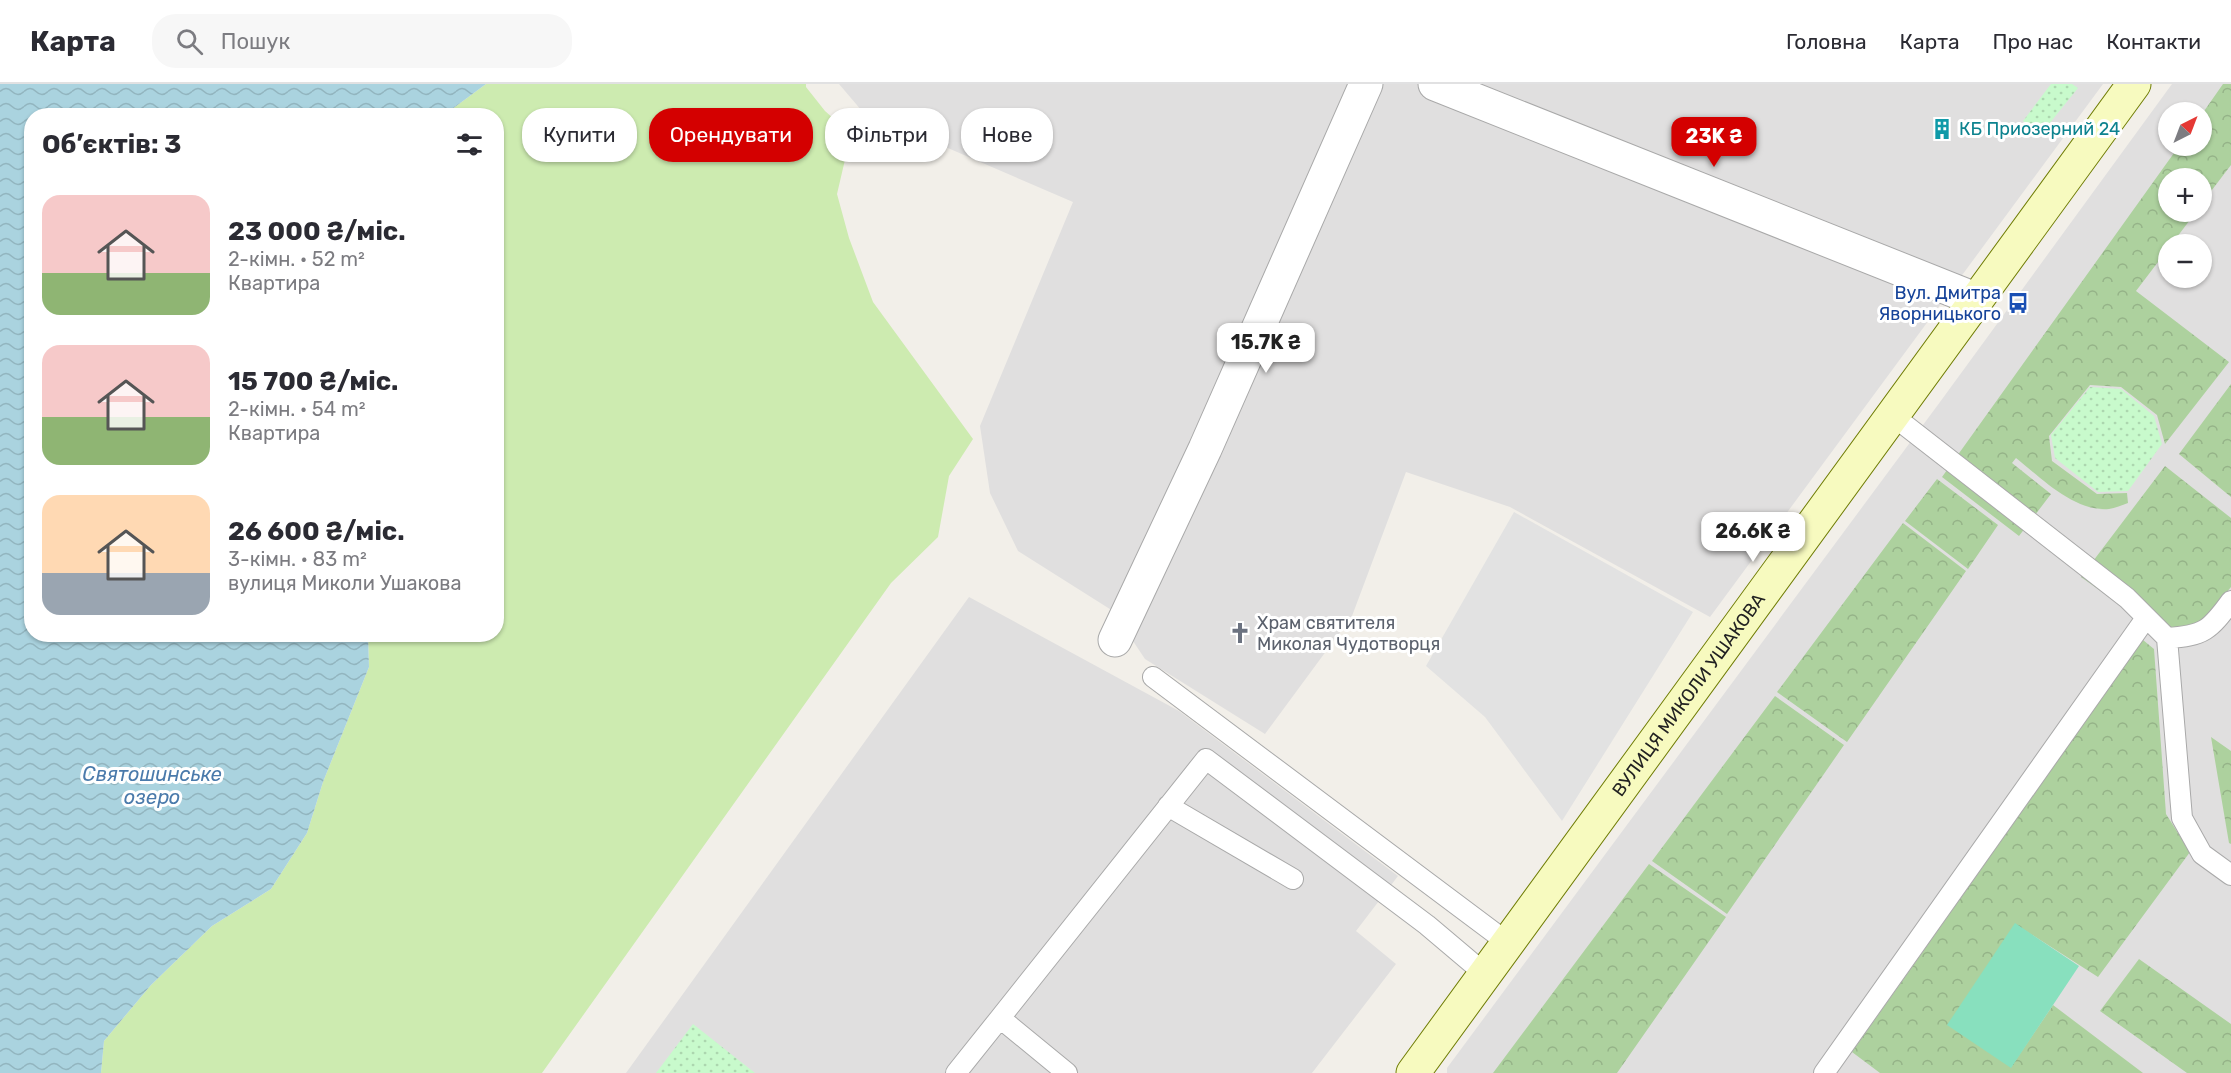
<!DOCTYPE html>
<html lang="uk">
<head>
<meta charset="utf-8">
<style>
	:root { --surface:#fff; --page:#f7f7f7; --text:#2b2b33; --muted:#7c7c81; --line:#e1e1e2; --accent:#d40000 }
	body { margin:0; font-family:Rubik,sans-serif; background:var(--page); color:var(--text); height:100vh; display:flex; flex-direction:column; font-size:22px; white-space:nowrap }
	* { box-sizing:border-box; margin:0 }
	p { font-size:20px; color:var(--muted) }
	.icon { flex:none; width:33px; height:33px; fill:none; stroke:currentColor; stroke-width:2; stroke-linecap:round; stroke-linejoin:round }
	.map { position:relative; flex:1; overflow:hidden }
	.drawer { position:absolute; left:24px; top:24px; width:480px; height:534px; display:flex; flex-direction:column; background:var(--surface); border-radius:24px; box-shadow:0 2px 4px #0004 }
	.drawer>* { flex:none }
	.banner { position:absolute; left:522px; top:24px; width:570px; height:54px; display:flex; gap:12px }
	.needle { width:39px; rotate:42deg }
	.tools { position:absolute; left:2158px; top:18px; display:grid; gap:12px }
	.tools a { display:grid; place-items:center; width:54px; height:54px; border-radius:50%; background:var(--surface); box-shadow:0 2px 4px #0004; font-size:30px }
	.price { position:absolute; translate:-50% -51px; padding:0 14px; border-radius:12px; background:#fff; color:#222; font-size:20px; line-height:39px; filter:drop-shadow(0 2px 3px #0008) }
	.price::after { content:''; position:absolute; left:50%; top:36px; width:18px; height:14px; margin-left:-9px; background:inherit; clip-path:polygon(0 0,100% 0,50% 100%) }
	.price.selected { background:var(--accent); color:#fff }
	ul { padding:0; list-style:none }
	li { display:flex; align-items:center; gap:18px; height:150px; padding:0 18px }
	li span { display:grid; place-items:center; flex:none; width:168px; height:120px; border-radius:18px; color:#555 }
	li>.icon { margin-inline-start:auto }
	span .icon { width:72px; height:72px; fill:#fffc; stroke-width:1 }
	li b { font-size:26px }
	h2 { display:flex; justify-content:space-between; align-items:center; height:72px; padding:0 18px; font-size:26px }
	.pill { padding:0 21px; border-radius:24px; background:var(--surface); box-shadow:0 2px 4px #0004; font-size:21px; line-height:54px }
	.pill.selected { background:var(--accent); color:#fff }
	header { display:flex; align-items:center; gap:36px; box-sizing:border-box; height:84px; padding:0 30px; background:var(--surface); border-bottom:2px solid var(--line) }
	header strong { font-size:28px }
	nav { display:flex; gap:33px; margin-inline-start:auto; font-size:21px }
	.search { width:420px; height:54px; background:var(--page); display:flex; align-items:center; gap:15px; box-sizing:border-box; padding:0 21px; border-radius:24px; color:var(--muted); font-size:22px }
	.map>svg:first-child { display:block }
	.residential { fill:#e0dfdf; fill-rule:evenodd }
	.grass { fill:#cdebb0 }
	.forest { fill:url(#forest-crowns) }
	.park { fill:url(#park-dots) }
	.pitch { fill:#88e0be }
	.parking { fill:#e2e2e2 }
	.water { fill:url(#water-waves) }
	.lines { fill:none; stroke-linecap:round; stroke-linejoin:round }
	.lane-casing { stroke:#a9a9a9; stroke-width:22 }
	.street-casing { stroke:#a9a9a9; stroke-width:35 }
	.secondary-casing { stroke:#707d05; stroke-width:35 }
	.lane { stroke:#fff; stroke-width:20 }
	.street { stroke:#fff; stroke-width:33 }
	.secondary { stroke:#f7fabf; stroke-width:33 }
	.labels { text-anchor:middle; dominant-baseline:central; stroke-width:6; stroke-linejoin:round; paint-order:stroke }
	.culture-label { font-size:18px; fill:#0d838f; stroke:#fff; text-anchor:start }
	.transit-label { font-size:18px; fill:#164399; stroke:#fff; text-anchor:end }
	.worship-label { font-size:18px; fill:#5b616d; stroke:#fff; text-anchor:start }
	.street-label { font-size:18px; fill:#222; stroke:#fff }
	.water-label { font-size:20px; font-style:italic; fill:#4a7aab; stroke:#fff }
</style>
</head>
<body>
<header>
<strong>Карта</strong>
<div class="search"><svg class="icon" aria-label="search" viewBox="0 0 24 24"><circle cx="10" cy="10" r="6"/><path d="M15 15l6 6"/></svg>Пошук</div>
<nav><a>Головна</a><a>Карта</a><a>Про нас</a><a>Контакти</a></nav>
</header>
<div class="map">
<svg width="2231" height="989" viewBox="0 0 2231 989">
	<defs>
		<pattern id="forest-crowns" width="20" height="18" patternUnits="userSpaceOnUse" patternTransform="scale(1.5)"><rect width="20" height="18" fill="#add19e"/><path d="M2 6a3 3 0 1 1 6 0M12 15a3 3 0 1 1 6 0" fill="none" stroke="#95b388"/></pattern>
		<pattern id="park-dots" width="8" height="8" patternUnits="userSpaceOnUse" patternTransform="scale(1.5)"><rect width="8" height="8" fill="#c8facc"/><path d="M2 2h.1M6 6h.1" fill="none" stroke="#acd6af" stroke-width="1.8" stroke-linecap="round"/></pattern>
		<pattern id="water-waves" width="16" height="10" patternUnits="userSpaceOnUse" patternTransform="scale(1.5)"><rect width="16" height="10" fill="#aad3df"/><path d="M0 5q4-4 8 0t8 0" fill="none" stroke="#92b5bf"/></pattern>
	</defs>
	<rect width="100%" height="100%" fill="#f2efe9"/>
	<path class="residential" d="M839,0H2103L1710,533L1510,423L1406,388L1352,532L1265,650L1145,575L1113,527L1018,467L990,409L980,342L1073,118L862,27Z
		M2172,0H2231V989H1447V984L1940,318ZM2169,28H2202V62H2169ZM2169,94H2202V128H2169ZM2169,160H2202V194H2169Z
		M969,513L1179,627L1398,792L1356,847L1396,880L1312,989H626Z"/>
	<path class="grass" d="M486,0H806V3L825,27L851,50L837,110L849,154L873,218L973,355L949,392L938,453L891,499L542,989H101L104,957L151,901L212,842L271,805L307,749L323,698L369,583L368,551L496,550V32L444,31Z"/>
	<path class="forest" d="M2223,0H2231V81L2202,119V94H2169V128H2196L2136,207L2229,278L2165,360L2157,331L2121,303L2090,301L2049,352L2052,377L2097,410L2127,409L2128,419C2122,421 2115,424 2109,425C2074,428 2041,394 2016,374L2012,379L2051,410L2019,452L1942,393L2179,62H2202V30Z
		M2231,300V413L2179,370Z
		M2165,382L2231,434V503L2199,542L2182,546L2156,541L2137,533L2081,493Z
		M1937,395L1998,441L1968,485L1905,437Z
		M1903,439L1966,487L1847,658L1777,608Z
		M2143,556L2154,565L2166,730L2190,768L2098,893L2015,840L2011,983L2053,921L2143,989H1880L1852,968Z
		M1775,612L1844,661L1727,830L1652,777Z
		M2211,653L2231,667V760L2229,759Z
		M1649,780L1726,833L1617,989H1493Z
		M2139,875L2231,940V989H2187L2100,927Z"/>
	<path class="park" d="M2051,0H2072L2078,4L2041,50L2023,37Z
		M2090,303L2121,305L2154,332L2162,360L2128,407L2098,408L2055,374L2051,351Z
		M693,940L755,989H656Z"/>
	<path class="pitch" d="M2015,839L2079,882L2011,984L1947,941Z"/>
	<path class="parking" d="M1514,428L1693,528L1562,737L1485,633L1426,582Z"/>
	<path class="water" d="M0,0H486L444,31L32,32V550L368,551L369,583L323,698L307,749L271,805L212,842L151,901L104,957L101,989H0Z"/>
	<g class="lines">
		<defs>
			<path id="lane" d="M1892,331L2127,514L2167,554C2204,552 2210,546 2231,517
				M2167,554L2182,734L2202,770L2231,791
				M1153,593L1508,859
				M1168,722L1293,795
				M1000,934L1206,675L1427,841L1485,890
				M956,989L1000,934L1067,989
				M1824,989L2146,534"/>
			<path id="street" d="M1435,0L1975,215
				M1115,556L1205,365L1366,0"/>
			<g id="secondary">
				<path id="s1" d="M1413,989L2134,0"/>
			</g>
		</defs>
		<use href="#lane" class="lane-casing"/>
		<use href="#street" class="street-casing"/>
		<use href="#secondary" class="secondary-casing"/>
		<use href="#lane" class="lane"/>
		<use href="#street" class="street"/>
		<use href="#secondary" class="secondary"/>
	</g>
	<defs>
		<symbol id="building-bare" viewBox="-9 -9 18 18"><path d="M-4-6H4V6H1V3H-1V6H-4ZM-2.5-4.3h1.7v1.8h-1.7ZM.8-4.3h1.7v1.8H.8ZM-2.5-1h1.7V.8h-1.7ZM.8-1h1.7V.8H.8Z" fill="#0f9aa8" stroke="#fff" stroke-width="2.5" paint-order="stroke"/></symbol>
		<symbol id="bus-bare" viewBox="-9 -9 18 18"><path d="M-5-6H5V4H4V6H2V4H-2V6H-4V4H-5ZM-3.5-4V0h7V-4ZM-3.5 1.2v1.5H-2V1.2ZM2 1.2v1.5H3.5V1.2Z" fill="#1a4fb4" stroke="#fff" stroke-width="2.5" paint-order="stroke"/></symbol>
		<symbol id="church-bare" viewBox="-9 -9 18 18"><path d="M-1.2-6h2.4v3.5h3.3v2.4h-3.3V6h-2.4V-.1h-3.3v-2.4h3.3Z" fill="#6b7280" stroke="#fff" stroke-width="2.5" paint-order="stroke"/></symbol>
	</defs>
	<g fill-rule="evenodd">
		<use href="#building-bare" x="1927" y="30" width="30" height="30"/>
		<use href="#bus-bare" x="2003" y="204" width="30" height="30"/>
		<use href="#church-bare" x="1225" y="534" width="30" height="30"/>
	</g>
	<g class="labels">
		<g class="culture-label">
			<text x="1959" y="45">КБ Приозерний 24</text>
		</g>
		<g class="transit-label">
			<text x="2001" y="209">Вул. Дмитра<tspan x="2001" dy="21">Яворницького</tspan></text>
		</g>
		<g class="worship-label">
			<text x="1257" y="539">Храм святителя<tspan x="1257" dy="21">Миколая Чудотворця</tspan></text>
		</g>
		<g class="street-label">
			<text stroke="none"><textPath href="#s1" startOffset="468">ВУЛИЦЯ МИКОЛИ УШАКОВА</textPath></text>
		</g>
		<g class="water-label">
			<text x="152" y="690">Святошинське<tspan x="152" dy="23">озеро</tspan></text>
		</g>
	</g>
</svg>
<div class="tools">
<a><svg class="needle" viewBox="-14 -14 28 28"><path d="M0-13l5 13h-10z" fill="#e53935"/><path d="M0 13l5-13h-10z" fill="#7c7c81"/></svg></a>
<a>+</a>
<a>−</a>
</div>
<b class="price selected" style="left:1714px;top:84px">23K ₴</b>
<b class="price" style="left:1266px;top:290px">15.7K ₴</b>
<b class="price" style="left:1753px;top:479px">26.6K ₴</b>
<div class="banner">
<a class="pill">Купити</a>
<a class="pill selected">Орендувати</a>
<a class="pill">Фільтри</a>
<a class="pill">Нове</a>
</div>
<section class="drawer">
<h2>Об’єктів: 3<svg class="icon" aria-label="filters" viewBox="0 0 24 24"><path d="M4 7h16M4 17h16"/><circle cx="9" cy="7" r="2"/><circle cx="15" cy="17" r="2"/></svg></h2>
<ul>
<li><span style="background:linear-gradient(#f6c9c9 65%,#8fb573 0)"><svg class="icon" aria-label="home" viewBox="0 0 24 24"><path d="M3 11l9-7 9 7M6 9v11h12V9"/></svg></span><div><b>23 000 ₴/міс.</b><p>2-кімн. · 52 m²</p><p>Квартира</p></div></li>
<li><span style="background:linear-gradient(#f6c9c9 60%,#8fb573 0)"><svg class="icon" aria-label="home" viewBox="0 0 24 24"><path d="M3 11l9-7 9 7M6 9v11h12V9"/></svg></span><div><b>15 700 ₴/міс.</b><p>2-кімн. · 54 m²</p><p>Квартира</p></div></li>
<li><span style="background:linear-gradient(#ffd9b3 65%,#9aa5b1 0)"><svg class="icon" aria-label="home" viewBox="0 0 24 24"><path d="M3 11l9-7 9 7M6 9v11h12V9"/></svg></span><div><b>26 600 ₴/міс.</b><p>3-кімн. · 83 m²</p><p>вулиця Миколи Ушакова</p></div></li>
</ul>
</section>
</div>
</body>
</html>
